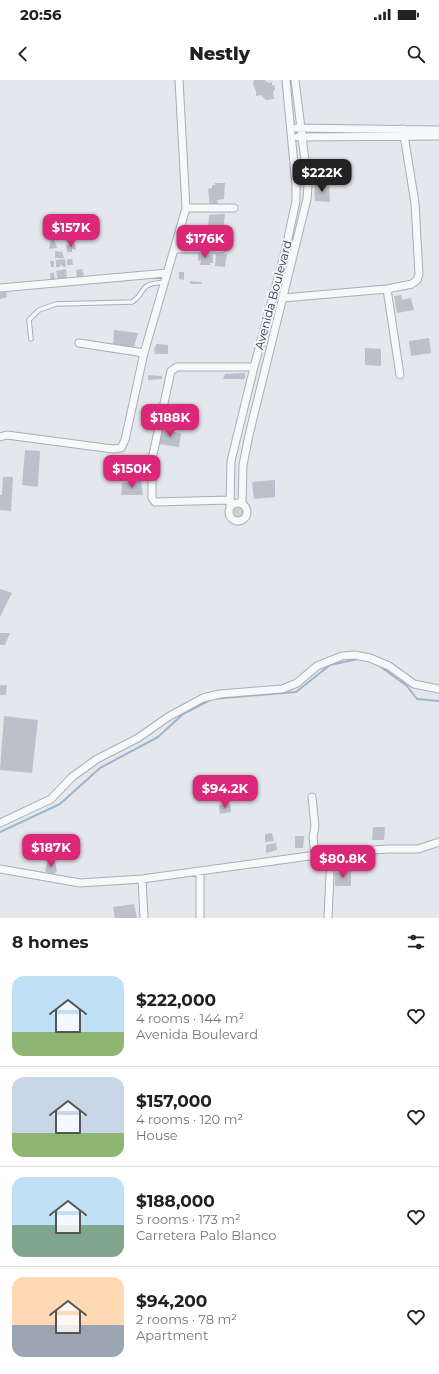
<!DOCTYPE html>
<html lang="en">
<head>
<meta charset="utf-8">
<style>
	:root { --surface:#fff; --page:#f6f6f6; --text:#202124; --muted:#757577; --line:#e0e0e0; --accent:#db2777 }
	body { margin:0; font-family:Montserrat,sans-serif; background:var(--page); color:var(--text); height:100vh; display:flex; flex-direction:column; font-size:15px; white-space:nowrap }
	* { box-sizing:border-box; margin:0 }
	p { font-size:13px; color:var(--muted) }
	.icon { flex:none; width:22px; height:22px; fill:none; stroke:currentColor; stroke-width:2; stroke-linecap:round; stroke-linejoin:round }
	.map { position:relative; height:838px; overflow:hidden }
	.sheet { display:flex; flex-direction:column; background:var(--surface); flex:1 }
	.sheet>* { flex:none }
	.price { position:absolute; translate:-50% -34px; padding:0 9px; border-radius:8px; background:var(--accent); color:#fff; font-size:13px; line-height:26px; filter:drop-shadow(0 1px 2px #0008) }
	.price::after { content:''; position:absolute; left:50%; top:24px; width:12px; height:9px; margin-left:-6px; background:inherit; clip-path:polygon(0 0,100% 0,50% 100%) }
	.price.on { background:#222; color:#fff }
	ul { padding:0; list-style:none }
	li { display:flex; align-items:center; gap:12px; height:100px; padding:0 12px }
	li+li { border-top:1px solid var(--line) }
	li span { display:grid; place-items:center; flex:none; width:112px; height:80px; border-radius:12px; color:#555 }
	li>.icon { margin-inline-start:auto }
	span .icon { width:48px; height:48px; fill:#fffc; stroke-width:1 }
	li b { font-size:17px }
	h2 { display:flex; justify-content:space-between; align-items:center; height:48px; padding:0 12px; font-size:17px }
	.status { display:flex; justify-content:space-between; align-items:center; height:28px; padding:0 20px; background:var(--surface); direction:ltr }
	.status svg { height:11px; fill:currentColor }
	header { display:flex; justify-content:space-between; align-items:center; height:52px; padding:0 12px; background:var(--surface); font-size:18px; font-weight:800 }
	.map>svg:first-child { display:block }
	.green { fill:#c9d6c5 }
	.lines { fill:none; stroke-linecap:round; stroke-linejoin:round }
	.stream { stroke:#9fb4cc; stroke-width:2 }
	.building { fill:#bbc0ca }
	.service-casing { stroke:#a9aeb7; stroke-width:5.5 }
	.minor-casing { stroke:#a9aeb7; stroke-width:9 }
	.service { stroke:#f7f8fa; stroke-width:3.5 }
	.minor { stroke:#f7f8fa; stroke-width:7 }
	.labels { text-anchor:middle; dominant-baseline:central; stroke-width:4; stroke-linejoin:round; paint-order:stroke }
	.street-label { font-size:12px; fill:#2b3445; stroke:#f4f6f9 }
</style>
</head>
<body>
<div class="status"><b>20:56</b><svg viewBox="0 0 49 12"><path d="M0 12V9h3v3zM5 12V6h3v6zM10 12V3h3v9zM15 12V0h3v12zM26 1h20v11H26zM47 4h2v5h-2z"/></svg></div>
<header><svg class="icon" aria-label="back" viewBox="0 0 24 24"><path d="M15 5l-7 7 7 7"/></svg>Nestly<svg class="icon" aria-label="search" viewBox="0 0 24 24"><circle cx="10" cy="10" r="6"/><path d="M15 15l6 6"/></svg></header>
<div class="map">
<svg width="439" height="838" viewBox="0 0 439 838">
	<rect width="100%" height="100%" fill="#e4e7ec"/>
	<path class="green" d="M231 432a7 7 0 1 1 14 0a7 7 0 1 1-14 0Z"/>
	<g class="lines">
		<path class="stream" d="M377,584L407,606L417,619L439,621
			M0,752L60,724L100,688L158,657L183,634L212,619L296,612L330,585L358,579"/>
	</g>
	<path class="building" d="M254,0H265L268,3L272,2V5L275,6V10L273,11L274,19L266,20L261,15L256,16V11L253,4Z
		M215,103H225L224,119L217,120L219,126L210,127L208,109L212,108V105H215Z
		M314,104L329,105L330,122L315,121Z
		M225,134L223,149L208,148L209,135Z
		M205,151L217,152L216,167L204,166Z
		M51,158L54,159L57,168L49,169Z
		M75,164L76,170L72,169V172H67L66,165Z
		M55,171L62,172L64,178H55Z
		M198,173L213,175V183H210V185H200L201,180L198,181Z
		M216,174H227L225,187L215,186Z
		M65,179L66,187L62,186L60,184V187H56V180Z
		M67,179H72L73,185H67Z
		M50,181H54V187H51Z
		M66,189L67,200L58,201L56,191Z
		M82,189L84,195L77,198L76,190Z
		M179,192H184V200L179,199Z
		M50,193H54L55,202L51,203Z
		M190,201L201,202L202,204H190Z
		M0,212H6L7,217L0,219Z
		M401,215L402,220L411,218L414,230L397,233L394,216Z
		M114,250L138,253L134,267L113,265Z
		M429,258L431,273L411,276L409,261Z
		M156,264L168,265V274H155L154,267H156Z
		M365,268L381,269V286L365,285Z
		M245,293V299H223L225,294Z
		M148,295L162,296V299L148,300Z
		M161,350L181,353L179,367L159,364Z
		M25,370L40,371L38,407L22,405Z
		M3,397H13L11,431L0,430V415H2Z
		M275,400V417L254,419L252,402Z
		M141,401L143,415H121L122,403Z
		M0,509L12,513L0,537Z
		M0,553H10L5,565H0Z
		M0,605H7L6,615H0Z
		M4,636L38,640L32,693L0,690Z
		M230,724L231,732L220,734L219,725Z
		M373,747H385L384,760H372Z
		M272,753L274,761L265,762V754Z
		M295,756H304L303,768H295Z
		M276,763L277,770L266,773V765Z
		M55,782L57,791L52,796L45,791L47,783Z
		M351,791V806H335V793Z
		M134,824L137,838H115L113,827Z"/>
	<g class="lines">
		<defs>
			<path id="service" d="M31,259L29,240L39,230L56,224L132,222C139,218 138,216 143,210C147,203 157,203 165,202"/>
			<path id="minor" d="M297,48L439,50
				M298,57L439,56
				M186,128H234
				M175,169H221
				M0,208L167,193
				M387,209L400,295
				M283,218L387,209L412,204L417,200L419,194L415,123L403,49
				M79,263L144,273
				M0,357L7,355L113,369L121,368L125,360L144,273L186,128L179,0
				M230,420L155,422L152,418V379L171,291L177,287H254
				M229 432a9 9 0 1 1 18 0a9 9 0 1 1-18 0Z
				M242,424L243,385L249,355L307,119L308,105L295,0
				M230,427L231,381L254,287L285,172L296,121V105L286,0
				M312,717L315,746L313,757L315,775
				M0,743L51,719L72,697L97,679L138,658L168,637L203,618L220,614L282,609L297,603L317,586L342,576L355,575L370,578L389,586L414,604L439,609
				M0,789L80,803L142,799L331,773L388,769H418L439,762
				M142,799L144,838
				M200,838V792
				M328,838L331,773"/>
		</defs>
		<use href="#service" class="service-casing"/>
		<use href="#minor" class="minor-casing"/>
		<use href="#service" class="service"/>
		<use href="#minor" class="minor"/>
	</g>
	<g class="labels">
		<g class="street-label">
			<text transform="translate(273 215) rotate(-75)">Avenida Boulevard</text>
		</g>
	</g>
</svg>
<b class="price on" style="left:322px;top:113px">$222K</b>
<b class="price" style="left:71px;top:168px">$157K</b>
<b class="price" style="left:205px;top:179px">$176K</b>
<b class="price" style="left:170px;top:358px">$188K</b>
<b class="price" style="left:132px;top:409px">$150K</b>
<b class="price" style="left:225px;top:729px">$94.2K</b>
<b class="price" style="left:51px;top:788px">$187K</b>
<b class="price" style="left:343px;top:799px">$80.8K</b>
</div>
<section class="sheet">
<h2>8 homes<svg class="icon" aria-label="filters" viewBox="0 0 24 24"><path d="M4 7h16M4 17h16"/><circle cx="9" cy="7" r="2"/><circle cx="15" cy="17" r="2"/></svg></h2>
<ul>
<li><span style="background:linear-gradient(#bfe0f5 70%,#8fb573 0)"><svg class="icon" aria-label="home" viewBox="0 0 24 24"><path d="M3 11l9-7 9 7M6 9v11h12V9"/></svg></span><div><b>$222,000</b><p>4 rooms · 144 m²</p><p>Avenida Boulevard</p></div><svg class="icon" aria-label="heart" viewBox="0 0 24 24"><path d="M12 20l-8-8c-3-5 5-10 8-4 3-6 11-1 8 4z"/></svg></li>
<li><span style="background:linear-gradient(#c9d6e8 70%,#8fb573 0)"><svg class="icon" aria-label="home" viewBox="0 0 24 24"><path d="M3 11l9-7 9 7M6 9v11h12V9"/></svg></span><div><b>$157,000</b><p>4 rooms · 120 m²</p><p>House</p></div><svg class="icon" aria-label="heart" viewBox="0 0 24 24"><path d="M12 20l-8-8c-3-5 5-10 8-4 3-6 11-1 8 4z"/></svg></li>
<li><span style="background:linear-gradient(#bfe0f5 60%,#7fa58c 0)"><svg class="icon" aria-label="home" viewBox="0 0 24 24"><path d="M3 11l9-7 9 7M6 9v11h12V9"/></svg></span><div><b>$188,000</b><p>5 rooms · 173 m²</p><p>Carretera Palo Blanco</p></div><svg class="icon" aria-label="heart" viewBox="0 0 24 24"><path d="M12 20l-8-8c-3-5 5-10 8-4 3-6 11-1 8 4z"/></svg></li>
<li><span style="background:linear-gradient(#ffd9b3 60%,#9aa5b1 0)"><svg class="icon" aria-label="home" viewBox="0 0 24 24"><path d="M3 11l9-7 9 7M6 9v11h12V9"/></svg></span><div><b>$94,200</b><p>2 rooms · 78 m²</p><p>Apartment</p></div><svg class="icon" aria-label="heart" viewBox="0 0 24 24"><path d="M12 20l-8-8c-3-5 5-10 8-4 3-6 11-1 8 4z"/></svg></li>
</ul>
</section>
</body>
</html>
